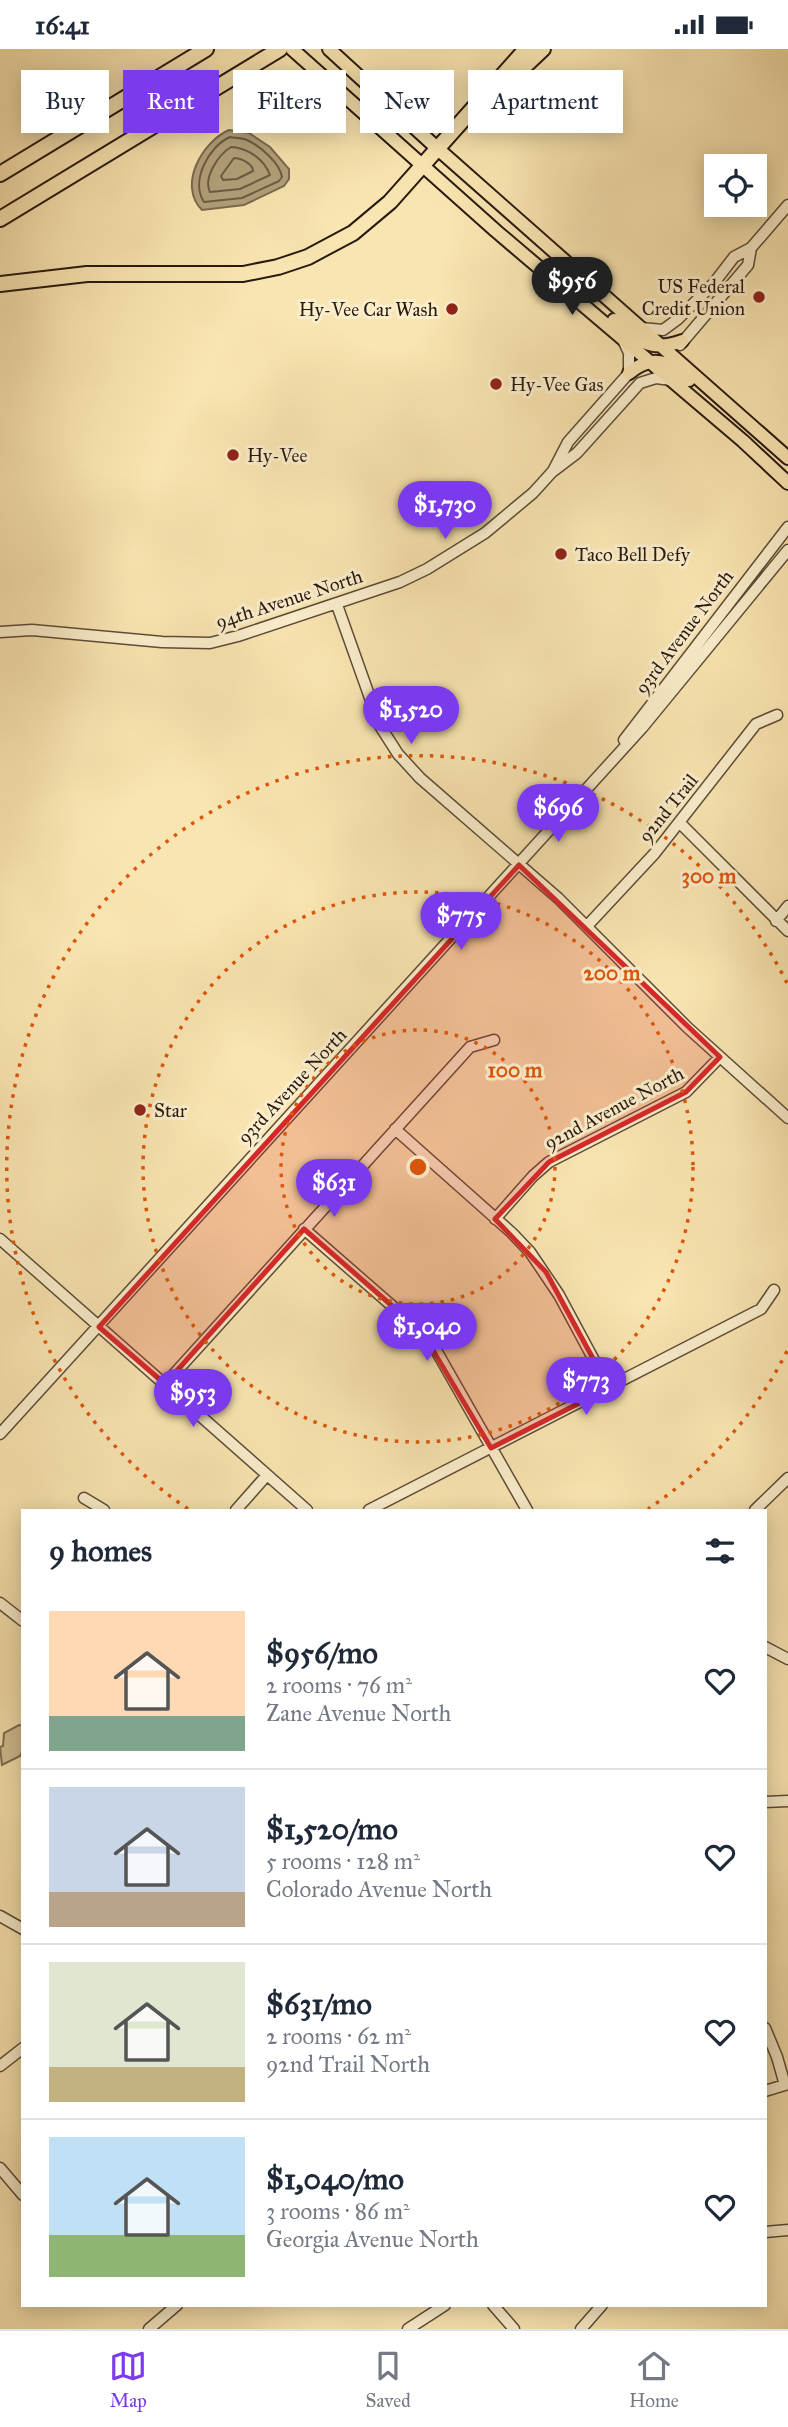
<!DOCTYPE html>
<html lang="en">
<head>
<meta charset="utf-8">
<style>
	:root { --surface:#fff; --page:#f6f6f7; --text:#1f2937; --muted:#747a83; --line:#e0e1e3; --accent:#7c3aed }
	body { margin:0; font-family:"IM FELL Great Primer",serif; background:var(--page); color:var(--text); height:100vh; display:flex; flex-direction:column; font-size:26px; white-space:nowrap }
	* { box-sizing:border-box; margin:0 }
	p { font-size:23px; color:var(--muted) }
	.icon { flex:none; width:38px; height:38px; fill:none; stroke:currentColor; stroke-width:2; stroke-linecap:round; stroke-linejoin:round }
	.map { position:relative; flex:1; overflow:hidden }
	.panel { position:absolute; left:21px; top:1460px; width:746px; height:798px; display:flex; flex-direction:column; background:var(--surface); border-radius:0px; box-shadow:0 4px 18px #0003 }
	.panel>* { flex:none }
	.hud { position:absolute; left:21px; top:21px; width:747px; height:63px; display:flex; gap:14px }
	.fabs { position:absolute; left:704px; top:105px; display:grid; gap:14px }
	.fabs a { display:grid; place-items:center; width:63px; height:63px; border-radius:0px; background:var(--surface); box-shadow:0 4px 18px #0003; font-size:35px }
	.price { position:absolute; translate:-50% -60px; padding:0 16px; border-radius:24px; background:var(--accent); color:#fff; font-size:23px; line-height:46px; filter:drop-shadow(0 2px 4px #0008) }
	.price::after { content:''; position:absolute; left:50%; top:42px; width:21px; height:16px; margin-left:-10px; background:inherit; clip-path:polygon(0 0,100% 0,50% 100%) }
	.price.on { background:#222; color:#fff }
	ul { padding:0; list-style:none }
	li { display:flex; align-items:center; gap:21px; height:175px; padding:0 28px }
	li+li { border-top:2px solid var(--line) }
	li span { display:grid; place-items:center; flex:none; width:196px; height:140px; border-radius:0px; color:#555 }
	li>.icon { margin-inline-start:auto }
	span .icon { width:84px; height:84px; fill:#fffc; stroke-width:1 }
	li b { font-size:30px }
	h2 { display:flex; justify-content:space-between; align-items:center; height:84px; padding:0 28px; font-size:30px }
	.chip { padding:0 24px; border-radius:0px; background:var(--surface); box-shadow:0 4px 18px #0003; font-size:24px; line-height:63px }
	.chip.on { background:var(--accent); color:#fff }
	.status { display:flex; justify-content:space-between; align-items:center; height:49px; padding:0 35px; background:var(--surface); direction:ltr }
	.status svg { height:19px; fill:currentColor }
	.tabs { display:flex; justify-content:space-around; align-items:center; height:98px; border-top:2px solid var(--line); background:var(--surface); font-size:19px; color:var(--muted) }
	.tabs a { display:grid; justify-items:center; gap:4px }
	.tabs .on { color:var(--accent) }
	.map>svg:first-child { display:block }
	.green { fill:#d5c295; stroke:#7e6e52; stroke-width:2 }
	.water { fill:#b2a07a; stroke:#7b6a4f; stroke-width:2 }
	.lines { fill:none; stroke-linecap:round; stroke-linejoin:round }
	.shore { stroke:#6d5c44; stroke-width:2 }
	.minor-casing { stroke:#5c4c38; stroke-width:13 }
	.major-casing { stroke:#28190f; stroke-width:16 }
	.highway-casing { stroke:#28190f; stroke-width:18 }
	.minor { stroke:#fbeecc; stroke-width:10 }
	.major { stroke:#f9e5b1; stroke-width:12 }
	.highway { stroke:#f9e5b1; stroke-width:14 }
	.marked { fill:#d62828; fill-opacity:0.2; stroke:#d62828; stroke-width:5; stroke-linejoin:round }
	.ring { fill:none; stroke:#de560c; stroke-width:3.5; stroke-dasharray:3.5 7 }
	.poi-dot { fill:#8f2418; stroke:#fbeecc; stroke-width:2.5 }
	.labels { text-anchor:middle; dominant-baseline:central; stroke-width:6; stroke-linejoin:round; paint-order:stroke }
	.poi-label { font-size:19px; fill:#28190f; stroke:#fbeecc; text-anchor:start }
	.street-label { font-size:19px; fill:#28190f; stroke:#fbeecc }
	.centre { fill:#de560c; stroke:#fbeecc; stroke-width:3.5 }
	.ring-label { font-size:21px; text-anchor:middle; font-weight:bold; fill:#de560c; stroke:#fbeecc; stroke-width:6; stroke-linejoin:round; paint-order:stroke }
</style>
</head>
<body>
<div class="status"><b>16:41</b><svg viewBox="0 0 49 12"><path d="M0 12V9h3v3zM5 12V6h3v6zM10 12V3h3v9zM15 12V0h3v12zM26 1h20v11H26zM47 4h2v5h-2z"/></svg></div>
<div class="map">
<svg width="788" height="2280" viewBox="0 0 788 2280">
	<rect width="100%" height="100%" fill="#f9e5b1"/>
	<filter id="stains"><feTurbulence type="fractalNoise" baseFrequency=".00286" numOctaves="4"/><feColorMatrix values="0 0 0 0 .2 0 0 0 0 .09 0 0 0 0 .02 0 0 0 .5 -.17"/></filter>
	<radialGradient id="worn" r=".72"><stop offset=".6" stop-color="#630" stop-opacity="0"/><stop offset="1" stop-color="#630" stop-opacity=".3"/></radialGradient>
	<path class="green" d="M19,1676L23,1677V1701L20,1707L2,1716L0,1698L3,1697L4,1684Z"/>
	<path class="water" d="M229,81L249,84L270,98L289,120V130L284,137L244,156L202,161C177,136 203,92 229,81Z"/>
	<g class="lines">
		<path class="shore" d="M230,88C235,89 242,89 247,91C260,97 280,114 282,128L279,132L242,149L204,153C190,132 209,97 230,88Z
			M231,98C248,99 264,110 270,126L240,140L210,143C203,129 218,106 231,98Z
			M234,109C241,109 253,115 253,122L237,130L223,131L221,127Z"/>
		<defs>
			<path id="minor" d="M641,279L663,281L678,270L714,234L734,208L751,199L788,156
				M680,296L748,216L751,199
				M554,420L568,393L629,324V304L623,291
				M337,556L380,677L398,705L420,729L558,849L688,979L788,1069
				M0,583L32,581L162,593L210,594L238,587L400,533L427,520L485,484L533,444L552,423L577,404L640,334L656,329L671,331
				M624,691L788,478
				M680,774L788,882
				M776,872L788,857
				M587,877L655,804L756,675L777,666
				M395,1080L512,1184L530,1203L559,1246L609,1339
				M495,1170L533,1127L549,1113L686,1043L720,1008
				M304,1180L422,1283L433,1296L527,1461
				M0,1190L307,1461
				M165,1335L470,998L494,991
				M0,1385L642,679L788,501
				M84,1449L104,1461
				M236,1461L267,1426
				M369,1461L761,1260L774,1241
				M755,1461L788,1429
				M0,1554L23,1572
				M765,1598L788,1610
				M765,1753L788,1752
				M0,1867L23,1880
				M765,1979L777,2008L785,2036
				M0,2017L23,1999
				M765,2042L788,2035
				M0,2119L23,2146
				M765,2183L788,2181
				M493,2256L514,2280
				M149,2280L177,2256
				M408,2280L445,2256
				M581,2280L602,2256"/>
			<path id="major" d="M292,0L496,182L743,392L788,434
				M329,0L438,100L788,409
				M614,271C638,291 650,304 682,292
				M629,324C652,305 668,312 689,331"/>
			<path id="highway" d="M508,27L525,17L543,0
				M0,125L206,0
				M0,170L280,0
				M0,235L87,225H243L278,218L308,208L353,184L390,153L526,0"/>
		</defs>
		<use href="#minor" class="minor-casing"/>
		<use href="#major" class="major-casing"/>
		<use href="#highway" class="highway-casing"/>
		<use href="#minor" class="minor"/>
		<use href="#major" class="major"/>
		<use href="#highway" class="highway"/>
	</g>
	<path class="marked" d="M519,816L720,1008L686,1043L549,1113L495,1170L546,1223L609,1339L491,1399L422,1283L304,1180L165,1335L99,1278Z"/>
	<g class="ring">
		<circle cx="418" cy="1118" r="137"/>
		<circle cx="418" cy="1118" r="275"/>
		<path d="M787 1302A412 412 0 0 1 648 1460M188 1460A412 412 0 1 1 787 934"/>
	</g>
	<g class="poi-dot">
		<circle cx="759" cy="248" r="7"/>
		<circle cx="452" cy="260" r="7"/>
		<circle cx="496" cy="335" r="7"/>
		<circle cx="233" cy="406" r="7"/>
		<circle cx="561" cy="505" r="7"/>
		<circle cx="140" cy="1061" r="7"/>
	</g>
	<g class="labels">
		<g class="poi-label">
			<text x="745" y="237" text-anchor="end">US Federal<tspan x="745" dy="22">Credit Union</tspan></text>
			<text x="438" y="260" text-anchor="end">Hy-Vee Car Wash</text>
			<text x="510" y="335">Hy-Vee Gas</text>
			<text x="247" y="406">Hy-Vee</text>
			<text x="575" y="505">Taco Bell Defy</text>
			<text x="154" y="1061">Star</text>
		</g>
		<g class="street-label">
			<text transform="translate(289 550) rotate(-18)">94th Avenue North</text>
			<text transform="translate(684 583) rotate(-53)">93rd Avenue North</text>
			<text transform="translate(668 759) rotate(-51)">92nd Trail</text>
			<text transform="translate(292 1037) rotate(-47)">93rd Avenue North</text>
			<text transform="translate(614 1059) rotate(-28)">92nd Avenue North</text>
		</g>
	</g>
	<circle cx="418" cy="1118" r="10" class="centre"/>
	<g class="ring-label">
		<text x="709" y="834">300 m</text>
		<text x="612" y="931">200 m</text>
		<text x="515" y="1028">100 m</text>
	</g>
	<rect width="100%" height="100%" filter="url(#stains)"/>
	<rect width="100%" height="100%" fill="url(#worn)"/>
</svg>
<div class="fabs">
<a><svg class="icon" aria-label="locate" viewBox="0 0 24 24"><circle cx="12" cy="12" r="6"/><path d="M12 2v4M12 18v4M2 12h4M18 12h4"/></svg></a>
</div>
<b class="price on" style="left:572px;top:268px">$956</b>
<b class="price" style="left:445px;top:492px">$1,730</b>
<b class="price" style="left:411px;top:697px">$1,520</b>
<b class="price" style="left:558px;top:795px">$696</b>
<b class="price" style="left:461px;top:903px">$775</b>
<b class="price" style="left:334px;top:1170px">$631</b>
<b class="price" style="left:427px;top:1314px">$1,040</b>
<b class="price" style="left:586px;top:1368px">$773</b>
<b class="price" style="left:193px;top:1380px">$953</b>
<div class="hud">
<a class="chip">Buy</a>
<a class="chip on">Rent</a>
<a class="chip">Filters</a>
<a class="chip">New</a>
<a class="chip">Apartment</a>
</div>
<section class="panel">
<h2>9 homes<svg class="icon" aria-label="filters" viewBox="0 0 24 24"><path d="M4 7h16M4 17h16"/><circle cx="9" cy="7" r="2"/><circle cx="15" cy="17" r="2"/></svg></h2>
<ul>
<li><span style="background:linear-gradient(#ffd9b3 75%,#7fa58c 0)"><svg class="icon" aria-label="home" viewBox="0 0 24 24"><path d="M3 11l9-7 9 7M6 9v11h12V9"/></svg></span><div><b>$956/mo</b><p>2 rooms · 76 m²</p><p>Zane Avenue North</p></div><svg class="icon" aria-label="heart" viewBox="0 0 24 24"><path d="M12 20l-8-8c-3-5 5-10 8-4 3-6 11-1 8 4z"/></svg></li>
<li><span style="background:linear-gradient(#c9d6e8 75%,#b9a48a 0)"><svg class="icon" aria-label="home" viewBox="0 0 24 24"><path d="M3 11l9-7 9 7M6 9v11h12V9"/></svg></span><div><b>$1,520/mo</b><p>5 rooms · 128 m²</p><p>Colorado Avenue North</p></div><svg class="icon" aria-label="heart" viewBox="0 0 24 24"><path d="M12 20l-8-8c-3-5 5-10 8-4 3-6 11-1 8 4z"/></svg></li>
<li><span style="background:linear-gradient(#dfe7d0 75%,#c2b280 0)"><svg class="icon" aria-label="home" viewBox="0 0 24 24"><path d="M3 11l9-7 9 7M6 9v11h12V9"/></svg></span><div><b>$631/mo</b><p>2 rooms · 62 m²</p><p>92nd Trail North</p></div><svg class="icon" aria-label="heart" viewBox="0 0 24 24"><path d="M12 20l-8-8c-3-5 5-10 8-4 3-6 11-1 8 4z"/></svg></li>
<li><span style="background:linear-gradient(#bfe0f5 70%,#8fb573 0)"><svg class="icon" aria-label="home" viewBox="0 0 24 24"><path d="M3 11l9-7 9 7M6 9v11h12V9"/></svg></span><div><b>$1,040/mo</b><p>3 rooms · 86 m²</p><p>Georgia Avenue North</p></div><svg class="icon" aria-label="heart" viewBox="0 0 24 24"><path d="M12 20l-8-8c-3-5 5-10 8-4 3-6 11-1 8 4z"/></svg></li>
</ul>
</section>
</div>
<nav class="tabs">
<a class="on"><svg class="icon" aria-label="map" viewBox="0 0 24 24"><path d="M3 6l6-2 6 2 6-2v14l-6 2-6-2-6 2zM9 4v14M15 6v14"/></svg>Map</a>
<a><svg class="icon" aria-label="saved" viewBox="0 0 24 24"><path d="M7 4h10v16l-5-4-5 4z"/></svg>Saved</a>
<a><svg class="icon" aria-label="home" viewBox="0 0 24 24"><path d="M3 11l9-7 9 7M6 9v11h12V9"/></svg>Home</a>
</nav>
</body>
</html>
